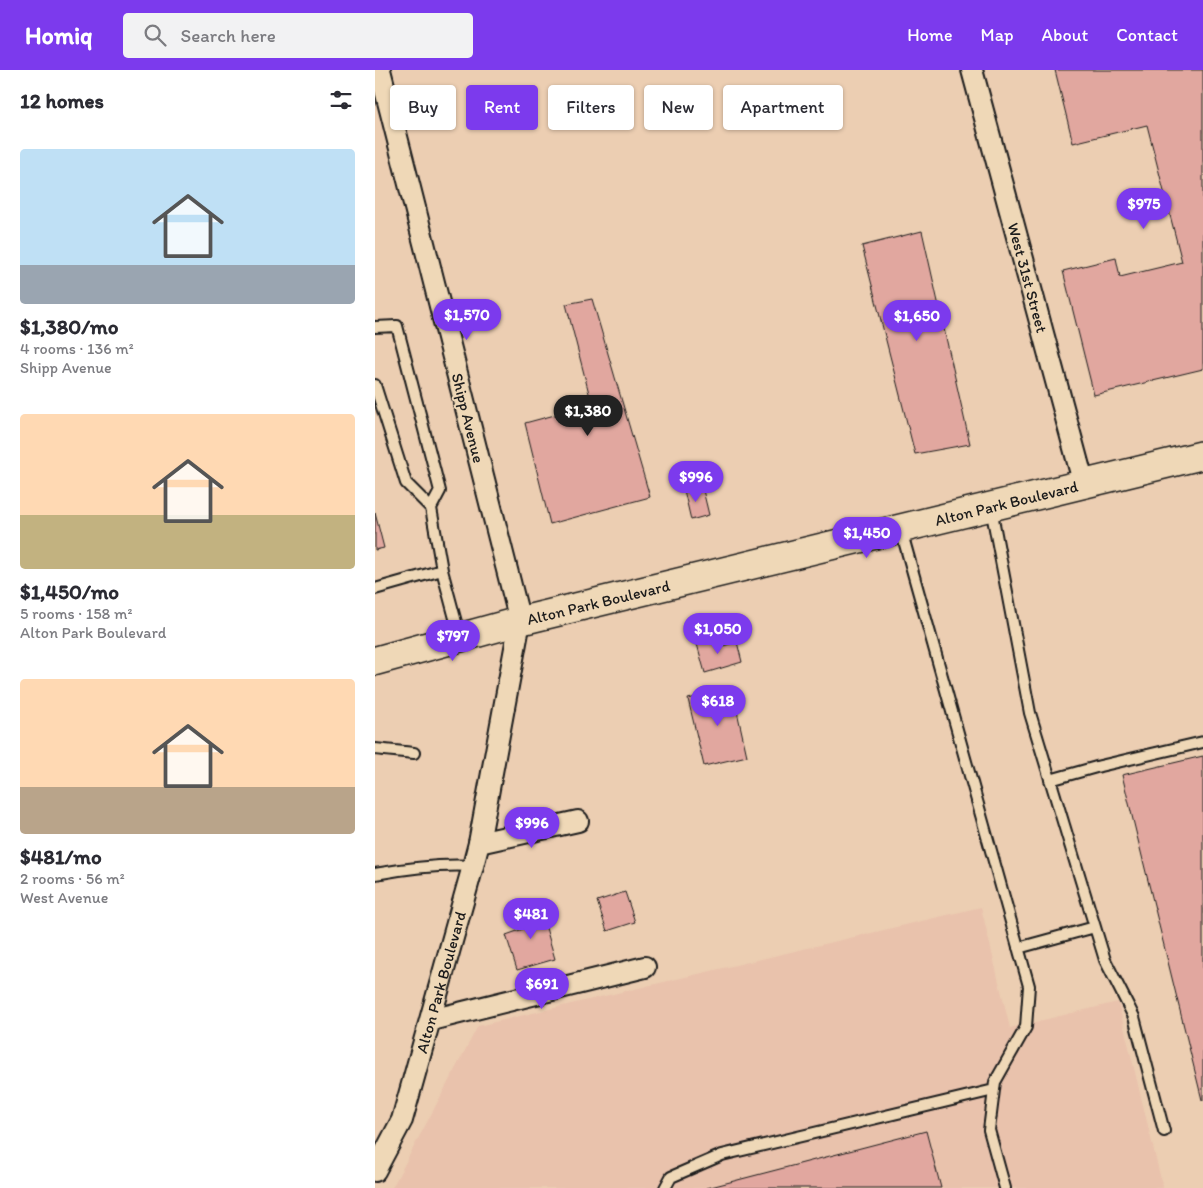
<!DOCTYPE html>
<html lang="en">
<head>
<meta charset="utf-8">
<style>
	:root { --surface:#fff; --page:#f2f2f3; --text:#2b2b33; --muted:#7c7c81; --accent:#7c3aed }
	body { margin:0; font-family:Itim,sans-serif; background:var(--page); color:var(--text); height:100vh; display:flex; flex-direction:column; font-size:19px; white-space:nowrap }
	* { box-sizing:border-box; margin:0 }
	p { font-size:16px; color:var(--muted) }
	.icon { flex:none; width:28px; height:28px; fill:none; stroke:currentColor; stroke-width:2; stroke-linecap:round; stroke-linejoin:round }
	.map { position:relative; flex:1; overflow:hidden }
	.sheet { display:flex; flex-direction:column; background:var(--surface); width:375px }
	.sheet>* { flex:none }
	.hud { position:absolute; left:15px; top:15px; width:475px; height:45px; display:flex; gap:10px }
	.price { position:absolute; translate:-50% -42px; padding:0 11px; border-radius:18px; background:var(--accent); color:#fff; font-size:16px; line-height:32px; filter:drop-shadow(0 1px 2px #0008) }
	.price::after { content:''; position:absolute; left:50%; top:30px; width:15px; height:11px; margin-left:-8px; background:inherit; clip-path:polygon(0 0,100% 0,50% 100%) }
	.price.active { background:#222; color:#fff }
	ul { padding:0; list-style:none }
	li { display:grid; align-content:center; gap:10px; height:265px; padding:0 20px }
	li span { display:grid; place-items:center; height:155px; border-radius:5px; color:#555 }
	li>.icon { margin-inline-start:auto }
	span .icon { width:90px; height:90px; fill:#fffc; stroke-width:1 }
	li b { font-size:21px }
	h2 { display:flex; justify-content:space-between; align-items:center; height:60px; padding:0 20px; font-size:21px }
	.tag { padding:0 18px; border-radius:5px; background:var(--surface); box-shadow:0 1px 4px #0004; font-size:18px; line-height:45px }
	.tag.active { background:var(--accent); color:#fff }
	header { display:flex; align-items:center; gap:30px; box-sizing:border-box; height:70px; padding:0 25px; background:var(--accent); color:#fff }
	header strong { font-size:24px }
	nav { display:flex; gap:28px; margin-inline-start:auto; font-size:18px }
	.search { width:350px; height:45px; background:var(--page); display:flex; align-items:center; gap:12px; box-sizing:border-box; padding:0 18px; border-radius:5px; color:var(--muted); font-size:19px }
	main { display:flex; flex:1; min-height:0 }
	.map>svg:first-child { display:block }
	.built { fill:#e9c2ac }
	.building { fill:#e1a79f; stroke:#1c1c1c }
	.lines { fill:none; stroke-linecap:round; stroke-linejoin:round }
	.lane-casing { stroke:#1c1c1c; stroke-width:14 }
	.street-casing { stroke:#1c1c1c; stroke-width:24 }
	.secondary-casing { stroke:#1c1c1c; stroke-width:31 }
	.lane { stroke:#efd8b7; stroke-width:10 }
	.street { stroke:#efd8b7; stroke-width:20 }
	.secondary { stroke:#efd8b7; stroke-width:28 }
	.labels { text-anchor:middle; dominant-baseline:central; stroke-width:4; stroke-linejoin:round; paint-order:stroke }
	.street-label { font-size:16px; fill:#1c1c1c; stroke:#efd8b7 }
</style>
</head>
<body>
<header>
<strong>Homiq</strong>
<div class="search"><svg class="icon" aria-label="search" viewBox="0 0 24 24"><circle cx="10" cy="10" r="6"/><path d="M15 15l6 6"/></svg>Search here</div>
<nav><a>Home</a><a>Map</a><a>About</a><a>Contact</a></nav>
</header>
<main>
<section class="sheet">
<h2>12 homes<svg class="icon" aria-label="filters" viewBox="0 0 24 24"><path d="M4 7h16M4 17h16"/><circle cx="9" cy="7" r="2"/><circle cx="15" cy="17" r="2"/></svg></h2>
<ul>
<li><span style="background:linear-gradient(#bfe0f5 75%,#9aa5b1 0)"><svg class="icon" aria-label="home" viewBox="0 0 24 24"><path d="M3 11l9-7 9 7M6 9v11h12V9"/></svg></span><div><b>$1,380/mo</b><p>4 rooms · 136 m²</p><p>Shipp Avenue</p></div></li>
<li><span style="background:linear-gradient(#ffd9b3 65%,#c2b280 0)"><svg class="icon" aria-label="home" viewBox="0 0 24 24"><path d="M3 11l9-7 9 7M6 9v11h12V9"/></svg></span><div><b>$1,450/mo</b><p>5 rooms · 158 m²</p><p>Alton Park Boulevard</p></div></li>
<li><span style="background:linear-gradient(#ffd9b3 70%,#b9a48a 0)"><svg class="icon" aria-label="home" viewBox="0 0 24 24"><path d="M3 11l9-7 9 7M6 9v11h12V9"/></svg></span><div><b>$481/mo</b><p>2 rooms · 56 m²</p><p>West Avenue</p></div></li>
</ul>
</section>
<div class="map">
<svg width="828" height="1118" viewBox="0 0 828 1118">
	<rect width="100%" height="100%" fill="#ecceb2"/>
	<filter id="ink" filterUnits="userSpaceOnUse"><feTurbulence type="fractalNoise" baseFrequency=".02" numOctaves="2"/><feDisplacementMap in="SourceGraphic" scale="10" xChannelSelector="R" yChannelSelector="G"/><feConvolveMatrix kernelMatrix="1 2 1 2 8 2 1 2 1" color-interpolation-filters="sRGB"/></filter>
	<g filter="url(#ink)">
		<path class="built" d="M606,837L635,958L743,932L788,1118H17L103,956Z"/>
		<path class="building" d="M680,0H828V299L719,325L688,201L741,188L745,207L807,192L772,55L698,73Z
			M547,161L595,374L540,384L487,176Z
			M217,229L275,427L175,454L150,353L217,335L191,234Z
			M327,416L334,445L316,450L309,420Z
			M0,443L9,478L0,480Z
			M346,567L348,576L362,572L367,592L330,603L322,574Z
			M357,619L372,686L329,696L313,629Z
			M828,686V1030H827L747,705Z
			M250,822L260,852L232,861L222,831Z
			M164,834L180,889L142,900L131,865L148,859L142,840Z
			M551,1061L566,1118H332Z"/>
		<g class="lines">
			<defs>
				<path id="lane" d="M0,257L22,256L65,421L56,438
					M0,315L31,413L56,438L67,500
					M616,438L655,643L730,890L759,947L789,1061
					M526,460L654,916L651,957L620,1012L614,1060L630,1118
					M0,519L67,500L85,567
					M0,679L39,683
					M675,710L725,696L828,672
					M0,804C33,798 65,794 98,796
					M643,878L720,857
					M290,1118L296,1107L347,1085L619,1020"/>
				<g id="street">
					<path id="s1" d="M597,0L709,415"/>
					<path d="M104,773L203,751"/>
					<path d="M56,950L270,897"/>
					<path id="s2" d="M0,1101L27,1050L98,796L104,773L145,551L5,0"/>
				</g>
				<g id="secondary">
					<path id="s3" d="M0,591L145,551L828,385"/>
				</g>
			</defs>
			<use href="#lane" class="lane-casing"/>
			<use href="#street" class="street-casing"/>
			<use href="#secondary" class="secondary-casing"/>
			<use href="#lane" class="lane"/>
			<use href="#street" class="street"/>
			<use href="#secondary" class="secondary"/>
		</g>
	</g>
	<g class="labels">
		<g class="street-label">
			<text stroke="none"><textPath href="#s1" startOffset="215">West 31st Street</textPath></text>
			<text transform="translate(93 348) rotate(76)">Shipp Avenue</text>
			<text stroke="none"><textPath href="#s3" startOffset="651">Alton Park Boulevard</textPath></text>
			<text stroke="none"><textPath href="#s3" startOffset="231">Alton Park Boulevard</textPath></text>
			<text stroke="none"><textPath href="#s2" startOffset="201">Alton Park Boulevard</textPath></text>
		</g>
	</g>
</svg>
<b class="price" style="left:769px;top:160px">$975</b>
<b class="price" style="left:92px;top:271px">$1,570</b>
<b class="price" style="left:542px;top:272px">$1,650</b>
<b class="price active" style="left:213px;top:367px">$1,380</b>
<b class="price" style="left:321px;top:433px">$996</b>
<b class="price" style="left:492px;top:489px">$1,450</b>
<b class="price" style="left:343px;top:585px">$1,050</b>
<b class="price" style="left:78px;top:592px">$797</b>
<b class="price" style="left:343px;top:657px">$618</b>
<b class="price" style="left:157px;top:779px">$996</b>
<b class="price" style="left:156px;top:870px">$481</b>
<b class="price" style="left:167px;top:940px">$691</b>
<div class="hud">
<a class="tag">Buy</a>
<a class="tag active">Rent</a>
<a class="tag">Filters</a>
<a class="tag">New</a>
<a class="tag">Apartment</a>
</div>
</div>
</main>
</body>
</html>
